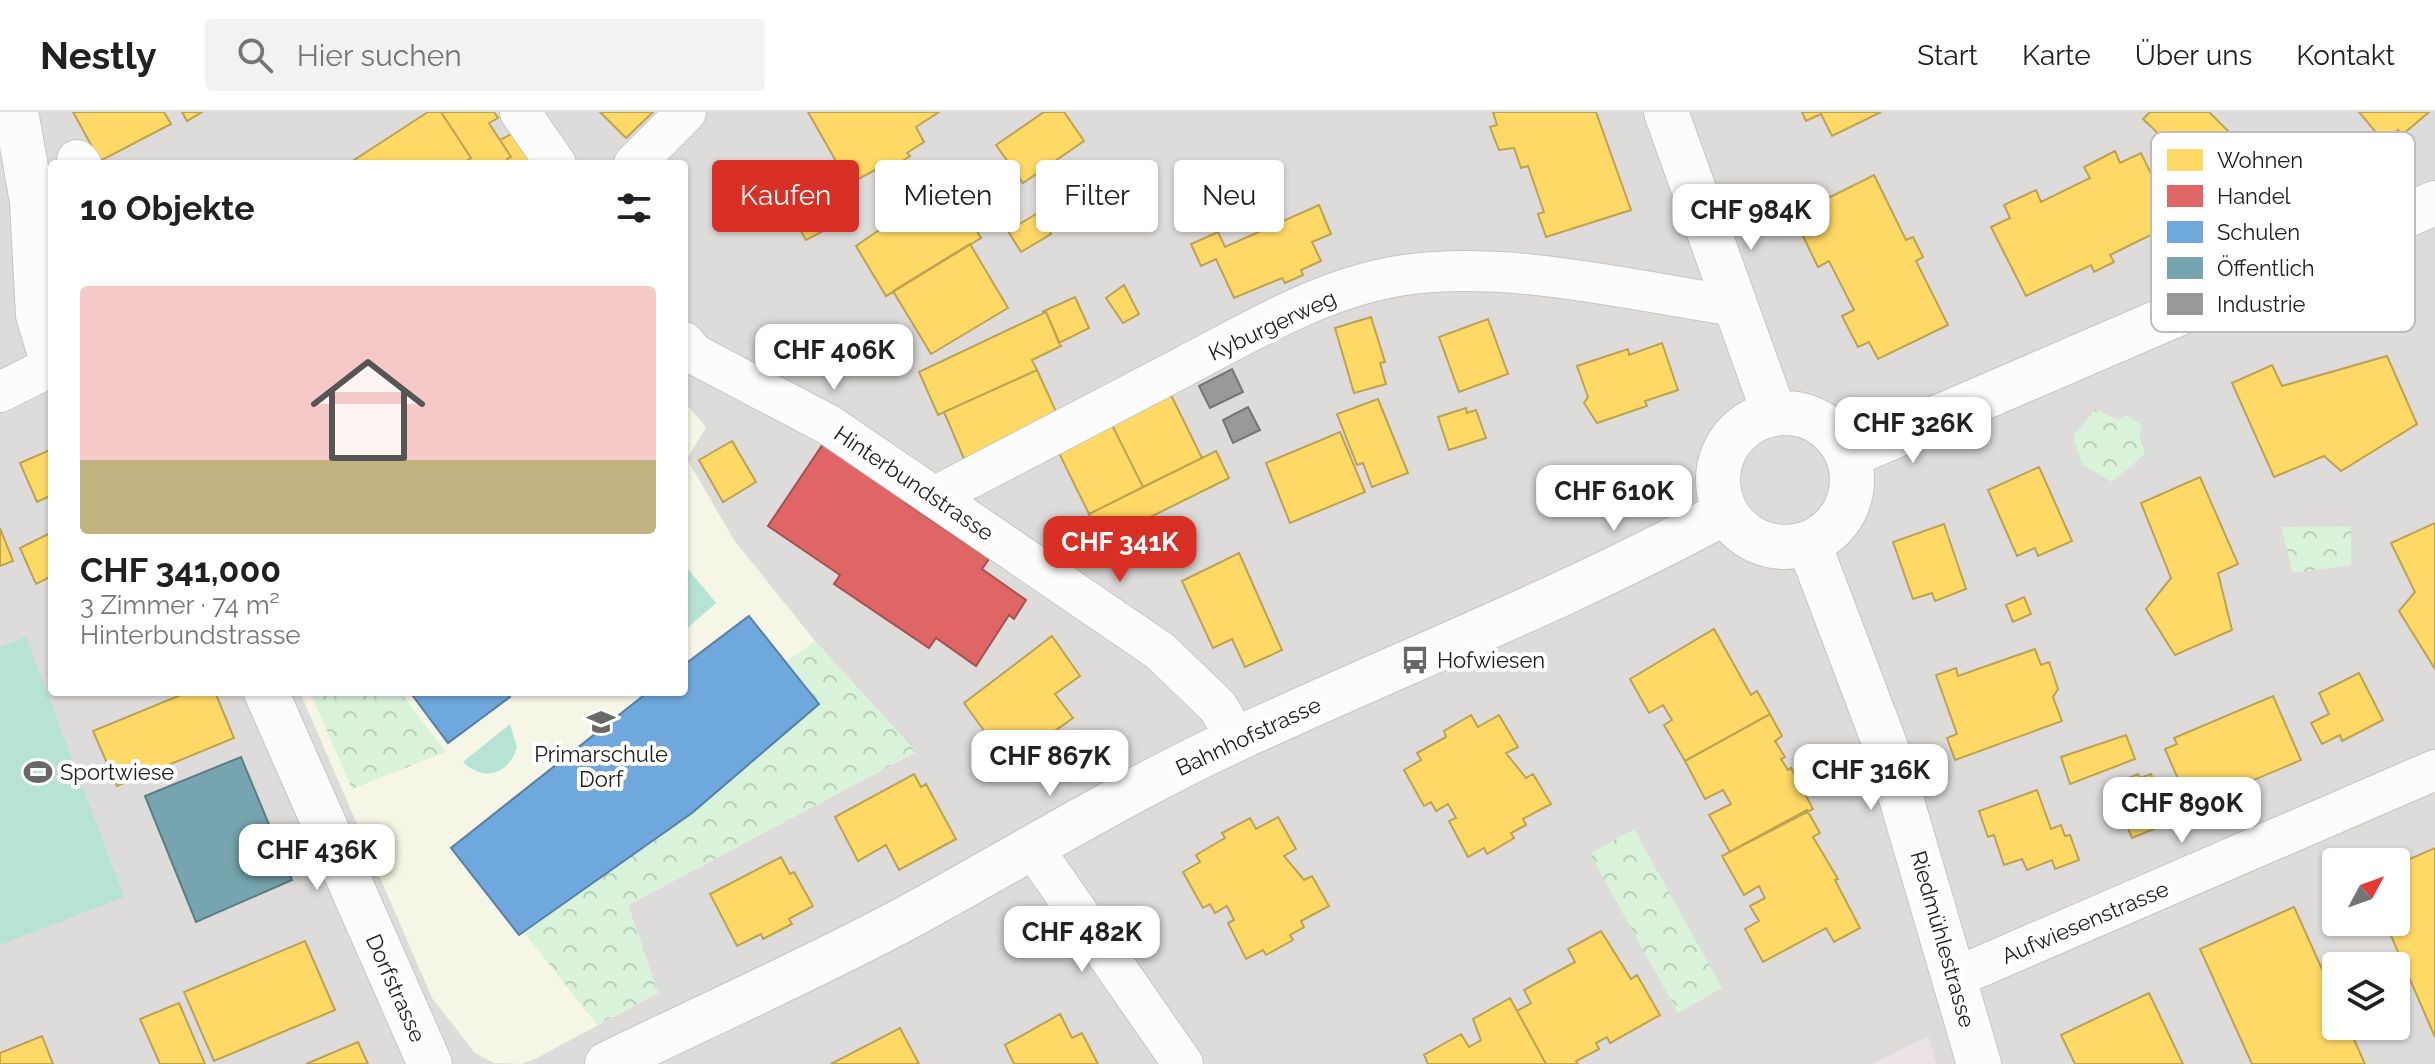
<!DOCTYPE html>
<html lang="de">
<head>
<meta charset="utf-8">
<style>
	:root { --surface:#fff; --page:#f2f2f2; --text:#202124; --muted:#757577; --line:#e0e0e0; --accent:#d93025 }
	body { margin:0; font-family:Raleway,sans-serif; background:var(--page); color:var(--text); height:100vh; display:flex; flex-direction:column; font-size:30px; white-space:nowrap }
	* { box-sizing:border-box; margin:0 }
	p { font-size:26px; color:var(--muted) }
	.icon { flex:none; width:44px; height:44px; fill:none; stroke:currentColor; stroke-width:2; stroke-linecap:round; stroke-linejoin:round }
	.map { position:relative; flex:1; overflow:hidden }
	.sheet { position:absolute; left:48px; top:48px; width:640px; height:536px; display:flex; flex-direction:column; background:var(--surface); border-radius:8px; box-shadow:0 2px 6px #0004 }
	.sheet>* { flex:none }
	.banner { position:absolute; left:712px; top:48px; width:760px; height:72px; display:flex; gap:16px }
	.needle { width:52px; rotate:49deg }
	.controls { position:absolute; left:2322px; top:736px; display:grid; gap:16px }
	.controls a { display:grid; place-items:center; width:88px; height:88px; border-radius:8px; background:var(--surface); box-shadow:0 2px 6px #0004; font-size:40px }
	.price { position:absolute; translate:-50% -68px; padding:0 18px; border-radius:16px; background:#fff; color:#222; font-size:26px; line-height:52px; filter:drop-shadow(0 2px 4px #0008) }
	.price::after { content:''; position:absolute; left:50%; top:48px; width:24px; height:18px; margin-left:-12px; background:inherit; clip-path:polygon(0 0,100% 0,50% 100%) }
	.price.selected { background:var(--accent); color:#fff }
	ul { padding:0; list-style:none }
	li { display:grid; align-content:center; gap:16px; height:424px; padding:0 32px }
	li span { display:grid; place-items:center; height:248px; border-radius:8px; color:#555 }
	li>.icon { margin-inline-start:auto }
	span .icon { width:144px; height:144px; fill:#fffc; stroke-width:1 }
	li b { font-size:34px }
	h2 { display:flex; justify-content:space-between; align-items:center; height:96px; padding:0 32px; font-size:34px }
	.tag { padding:0 28px; border-radius:8px; background:var(--surface); box-shadow:0 2px 6px #0004; font-size:28px; line-height:72px }
	.tag.selected { background:var(--accent); color:#fff }
	header { display:flex; align-items:center; gap:48px; box-sizing:border-box; height:112px; padding:0 40px; background:var(--surface); border-bottom:2px solid var(--line) }
	header strong { font-size:38px }
	nav { display:flex; gap:44px; margin-inline-start:auto; font-size:28px }
	.search { width:560px; height:72px; background:var(--page); display:flex; align-items:center; gap:20px; box-sizing:border-box; padding:0 28px; border-radius:8px; color:var(--muted); font-size:30px }
	.map>svg:first-child { display:block }
	.residential { fill:#dddcda; fill-rule:evenodd }
	.industrial { fill:#ebe2e7 }
	.education { fill:#f5f6e5 }
	.religious { fill:#dcdcda }
	.park { fill:url(#park-crowns) }
	.pitch { fill:#b6e3d4 }
	.homes { fill:#ffd966; stroke:#bca251; stroke-width:2 }
	.shops { fill:#e06666; stroke:#a65151; stroke-width:2 }
	.schools { fill:#6fa8dc; stroke:#577fa4; stroke-width:2 }
	.public { fill:#76a5af; stroke:#5c7d84; stroke-width:2 }
	.industry { fill:#999; stroke:#757575; stroke-width:2 }
	.lines { fill:none; stroke-linecap:round; stroke-linejoin:round }
	.minor-casing { stroke:#c5c5c3; stroke-width:42 }
	.tertiary-casing { stroke:#c5c5c3; stroke-width:46 }
	.minor { stroke:#fcfcfc; stroke-width:40 }
	.tertiary { stroke:#fcfcfc; stroke-width:44 }
	.labels { text-anchor:middle; dominant-baseline:central; stroke-width:8; stroke-linejoin:round; paint-order:stroke }
	.street-label { font-size:22px; fill:#202020; stroke:#fff }
	.poi-label { font-size:22px; fill:#202020; stroke:#fff; text-anchor:start }
	.key { fill:#fff; stroke:#bcbcbc; stroke-width:2 }
	.key-label { font-size:22px; fill:#202020 }
</style>
</head>
<body>
<header>
<strong>Nestly</strong>
<div class="search"><svg class="icon" aria-label="search" viewBox="0 0 24 24"><circle cx="10" cy="10" r="6"/><path d="M15 15l6 6"/></svg>Hier suchen</div>
<nav><a>Start</a><a>Karte</a><a>Über uns</a><a>Kontakt</a></nav>
</header>
<div class="map">
<svg width="2435" height="952" viewBox="0 0 2435 952">
	<defs>
		<pattern id="park-crowns" width="20" height="18" patternUnits="userSpaceOnUse" patternTransform="scale(2)"><rect width="20" height="18" fill="#d9f2da"/><path d="M2 6a3 3 0 1 1 6 0M12 15a3 3 0 1 1 6 0" fill="none" stroke="#bacfbb"/></pattern>
	</defs>
	<rect width="100%" height="100%" fill="#eeede9"/>
	<path class="residential" d="M0,0H2435V952H1936L1928,925L1872,952H0ZM52,52H684V580H52ZM2336,750H2396V810H2336ZM2336,854H2396V914H2336Z"/>
	<path class="industrial" d="M1929,925L1936,952H1872Z"/>
	<path class="education" d="M684,290L706,315L687,347L734,428L815,529L916,640L628,793L658,881L537,946L522,952L494,951L475,941L432,886L300,580H684Z"/>
	<path class="religious" d="M1633,0H1649L1679,86L1659,73Z
		M2261,0H2294L2317,48L2292,61Z
		M1475,130L1591,145L1590,157L1431,146V133Z
		M1071,499L1108,526V536L1083,555L1053,523Z
		M2256,667L2270,699L2218,722L2203,691Z
		M2398,697L2410,723L2356,747L2344,721Z
		M2237,769L2248,796L2195,819L2183,792Z
		M2124,818L2137,844L2070,874L2058,848Z
		M1847,834L1880,895L1805,937L1771,876Z
		M1358,889L1366,903L1282,952H1264L1261,946Z"/>
	<path class="park" d="M2096,297L2118,308L2126,303L2142,313L2139,323L2145,342L2112,370L2082,352L2073,324Z
		M2351,414V453L2293,461L2281,415Z
		M815,529L916,640L628,793L658,881L597,913L524,820L818,591L786,550Z
		M310,580H400L446,640L352,677Z
		M1634,717L1722,876L1678,901L1590,742Z"/>
	<path class="pitch" d="M684,452L716,491L684,519Z
		M26,525L124,785L0,833V535Z
		M510,612L517,635C509,663 483,670 463,650Z"/>
	<path class="homes" d="M73,0H164L171,12L100,49Z
		M182,0H202L187,9Z
		M428,0H441L471,46L461,52H348Z
		M441,0H494L498,6L489,11L511,45L507,47L510,52H461L471,46Z
		M600,0H653L626,26Z
		M808,0H939L916,15L924,30L907,41L910,44L880,64L875,58L849,72Z
		M1044,0H1064L1084,29L1023,71L996,33Z
		M1493,0H1596L1631,98L1546,125L1538,102L1544,100L1528,54L1521,56L1514,36L1499,38L1490,15L1497,13Z
		M1802,0H1881L1832,24L1821,2L1806,9Z
		M2150,0H2209L2244,35L2210,71L2143,7Z
		M2359,0H2429L2402,23L2398,18L2384,30Z
		M517,19L538,52H510L507,47L511,45L500,28Z
		M2115,39L2120,51L2141,41L2175,111L2110,143L2114,150L2094,160L2091,153L2026,184L1991,115L2010,106L2004,93L2036,78L2041,90L2090,66L2084,55Z
		M960,62L981,96L968,104L981,126L886,184L856,134Z
		M1874,63L1906,128L1913,125L1923,145L1916,149L1948,213L1878,247L1869,230L1858,235L1842,204L1854,198L1829,149L1818,155L1803,124L1814,118L1804,98Z
		M822,70L844,108L806,128L784,89Z
		M1319,93L1331,122L1312,130L1321,149L1301,158L1303,163L1285,171L1282,166L1234,186L1216,147L1201,154L1191,132L1218,120L1225,135Z
		M1046,96L1057,114L1049,118L1051,122L1021,140L1008,119Z
		M970,132L1008,196L931,242L893,179Z
		M1124,173L1139,202L1123,211L1106,186Z
		M1075,185L1089,216L1059,231L1046,200H1042Z
		M1046,200L1061,234L1032,248L1037,258L938,303L919,260Z
		M1371,205L1385,250L1380,251L1386,272L1354,281L1335,216Z
		M1488,207L1508,262L1459,280L1439,225Z
		M1662,231L1678,278L1645,289L1647,294L1597,311L1584,291L1588,285L1577,254L1628,237L1629,243Z
		M2387,244L2417,312L2341,359L2324,344L2274,365L2232,271L2272,253L2282,274Z
		M1037,258L1058,304L964,347L944,300Z
		M1170,281L1202,346L1143,375L1111,311Z
		M1378,287L1408,361L1372,375L1363,351L1357,353L1337,302Z
		M1466,296L1467,301L1476,298L1486,326L1449,338L1438,305Z
		M1111,311L1143,375L1089,402L1057,337Z
		M1340,320L1365,380L1290,411L1266,351Z
		M732,329L756,370L723,390L699,348Z
		M52,337V383L37,390L20,351Z
		M1216,339L1229,366L1102,429L1089,402Z
		M2039,355L2072,429L2038,444L2035,436L2017,444L1988,378Z
		M2200,365L2238,452L2218,461L2232,518L2175,543L2146,497L2171,466L2141,391Z
		M2435,411V557L2399,499L2415,480L2391,431Z
		M1944,412L1966,477L1935,489L1932,481L1913,487L1893,430Z
		M0,416L13,449L0,454Z
		M52,420V464L36,472L20,436Z
		M1239,441L1282,538L1245,555L1232,527L1213,536L1182,469Z
		M2024,485L2031,502L2013,510L2006,493Z
		M1714,517L1751,583L1757,579L1770,602L1685,649L1664,613L1672,608L1663,593L1649,601L1630,567Z
		M1052,524L1080,564L1055,582L1073,606L1008,652L964,591Z
		M2035,537L2041,553L2049,550L2058,577L2053,585L2062,609L1955,648L1947,626L1957,622L1936,563L1956,556L1958,564Z
		M2359,561L2383,608L2342,629L2340,623L2322,632L2311,611L2329,602L2319,581Z
		M188,580H215L234,626L117,674L93,619Z
		M2273,584L2301,648L2202,690L2199,685L2188,690L2165,637L2177,632L2174,626Z
		M1770,602L1782,624L1775,629L1785,645L1781,647L1788,658L1791,656L1813,697L1730,740L1709,703L1731,692L1723,678L1705,687L1685,649Z
		M1471,603L1478,615L1499,603L1518,635L1506,641L1526,666L1533,662L1551,692L1523,707L1526,713L1511,721L1514,726L1487,742L1484,736L1468,745L1449,709L1456,706L1448,692L1436,699L1431,690L1424,694L1404,658L1421,648L1417,641L1446,625L1444,619Z
		M2126,623L2135,647L2070,672L2061,645Z
		M914,662L921,675L926,672L956,727L899,758L886,733L858,749L835,705Z
		M2138,662L2140,666L2151,662L2157,679L2147,683L2159,715L2132,726L2110,674Z
		M2037,678L2051,717L2061,713L2065,724L2070,723L2079,748L2055,757L2052,748L2027,758L2022,747L2004,753L1994,723L1988,725L1979,699Z
		M1807,698L1820,721L1813,725L1838,767L1835,768L1860,816L1834,830L1826,816L1763,850L1745,817L1759,809L1750,794L1765,786L1759,774L1744,783L1722,744Z
		M1278,705L1296,737L1284,744L1304,768L1312,764L1329,794L1301,809L1304,815L1290,823L1293,828L1266,843L1263,838L1246,847L1228,811L1234,808L1227,794L1215,801L1210,792L1203,796L1183,760L1200,750L1196,743L1225,726L1222,721L1250,706L1256,717Z
		M2435,736V925L2385,810H2396V753Z
		M781,745L790,762L794,760L813,794L789,807L792,812L763,827L761,822L737,834L710,782Z
		M2294,795L2336,888V914H2348L2365,952H2252L2200,837Z
		M1601,819L1631,867L1637,863L1660,903L1610,931L1607,925L1596,931L1599,937L1576,949L1578,952H1546L1517,899L1531,891L1524,878L1575,850L1568,837Z
		M305,829L335,898L214,949L184,880Z
		M2149,881L2183,952H2075L2061,923Z
		M1510,886L1546,952H1428L1424,943L1461,922L1469,935L1481,928L1473,907Z
		M179,891L205,952H160L140,907Z
		M1060,902L1072,926L1082,921L1098,952H1014L1005,933Z
		M900,916L919,952H831Z
		M42,924L53,952H0V941Z
		M358,930L368,952H306Z"/>
	<path class="shops" d="M825,329L909,386L906,391L989,447L982,457L1026,488L1014,507L1009,503L976,554L936,526L929,536L834,472L840,463L768,414Z"/>
	<path class="schools" d="M749,504L819,592L692,701L519,823L451,736L648,580H684V553Z
		M410,580H506L510,585L448,631Z"/>
	<path class="public" d="M241,645L292,768L196,810L145,684Z"/>
	<path class="industry" d="M1232,257L1243,280L1210,296L1199,274Z
		M1248,295L1260,318L1233,331L1223,308Z"/>
	<g class="lines">
		<defs>
			<path id="minor" d="M520,0L556,52
				M77,48L81,52
				M634,52L686,0
				M684,230L694,242L829,313L1160,539L1218,595L1237,627
				M0,280L52,254
				M934,385C1017,342 1099,299 1181,256C1250,220 1320,177 1398,164C1505,147 1628,178 1735,194
				M1033,736L1183,952
				M1954,866L2435,658"/>
			<path id="tertiary" d="M16,0L32,89L38,203L52,249
				M1666,0L1774,301
				M1718 368a67 67 0 1 1 134 0a67 67 0 1 1-134 0Z
				M1848,344L2435,91
				M1809,432L1887,638L1979,952
				M266,580L430,952
				M607,952C709,902 812,857 912,803C1020,744 1125,679 1237,627C1400,551 1568,486 1726,400"/>
		</defs>
		<use href="#minor" class="minor-casing"/>
		<use href="#tertiary" class="tertiary-casing"/>
		<use href="#minor" class="minor"/>
		<use href="#tertiary" class="tertiary"/>
	</g>
	<defs>
		<symbol id="bus-bare" viewBox="-9 -9 18 18"><path d="M-5-6H5V4H4V6H2V4H-2V6H-4V4H-5ZM-3.5-4V0h7V-4ZM-3.5 1.2v1.5H-2V1.2ZM2 1.2v1.5H3.5V1.2Z" fill="#686866" stroke="#fff" stroke-width="2.5" paint-order="stroke"/></symbol>
		<symbol id="school-bare" viewBox="-9 -9 18 18"><path d="M0-5L7-2L0 1L-7-2ZM-4 1L0 2.5L4 1V4Q0 6-4 4Z" fill="#686866" stroke="#fff" stroke-width="2.5" paint-order="stroke"/></symbol>
		<symbol id="stadium-bare" viewBox="-9 -9 18 18"><path d="M0-5a6.5 5 0 1 0 0 10a6.5 5 0 1 0 0-10ZM-3.5-1.8h7v3.6h-7Z" fill="#686866" stroke="#fff" stroke-width="2.5" paint-order="stroke"/></symbol>
	</defs>
	<g fill-rule="evenodd">
		<use href="#bus-bare" x="1395" y="528" width="40" height="40"/>
		<use href="#school-bare" x="581" y="590" width="40" height="40"/>
		<use href="#stadium-bare" x="18" y="640" width="40" height="40"/>
	</g>
	<g class="labels">
		<g class="street-label">
			<text transform="translate(1272 213) rotate(-25)">Kyburgerweg</text>
			<text transform="translate(914 371) rotate(34)">Hinterbundstrasse</text>
			<text transform="translate(1248 624) rotate(-25)">Bahnhofstrasse</text>
			<text transform="translate(2085 810) rotate(-23)">Aufwiesenstrasse</text>
			<text transform="translate(1943 827) rotate(74)">Riedmühlestrasse</text>
			<text transform="translate(396 876) rotate(66)">Dorfstrasse</text>
		</g>
		<g class="poi-label">
			<text x="1437" y="548">Hofwiesen</text>
			<text x="601" y="642" text-anchor="middle">Primarschule<tspan x="601" dy="25">Dorf</tspan></text>
			<text x="60" y="660">Sportwiese</text>
		</g>
	</g>
	<rect x="2151" y="20" width="264" height="200" rx="12" class="key"/>
	<rect x="2167" y="37" width="36" height="22" fill="#ffd966"/>
	<rect x="2167" y="73" width="36" height="22" fill="#e06666"/>
	<rect x="2167" y="109" width="36" height="22" fill="#6fa8dc"/>
	<rect x="2167" y="145" width="36" height="22" fill="#76a5af"/>
	<rect x="2167" y="181" width="36" height="22" fill="#999"/>
	<g class="key-label">
		<text x="2217" y="56">Wohnen</text>
		<text x="2217" y="92">Handel</text>
		<text x="2217" y="128">Schulen</text>
		<text x="2217" y="164">Öffentlich</text>
		<text x="2217" y="200">Industrie</text>
	</g>
</svg>
<div class="controls">
<a><svg class="needle" viewBox="-14 -14 28 28"><path d="M0-13l5 13h-10z" fill="#e53935"/><path d="M0 13l5-13h-10z" fill="#757577"/></svg></a>
<a><svg class="icon" aria-label="layers" viewBox="0 0 24 24"><path d="M12 4l9 5-9 5-9-5zM3 14l9 5 9-5"/></svg></a>
</div>
<b class="price" style="left:1751px;top:140px">CHF 984K</b>
<b class="price" style="left:834px;top:280px">CHF 406K</b>
<b class="price" style="left:1913px;top:353px">CHF 326K</b>
<b class="price" style="left:1614px;top:421px">CHF 610K</b>
<b class="price selected" style="left:1120px;top:472px">CHF 341K</b>
<b class="price" style="left:1050px;top:686px">CHF 867K</b>
<b class="price" style="left:1871px;top:700px">CHF 316K</b>
<b class="price" style="left:2182px;top:733px">CHF 890K</b>
<b class="price" style="left:317px;top:780px">CHF 436K</b>
<b class="price" style="left:1082px;top:862px">CHF 482K</b>
<div class="banner">
<a class="tag selected">Kaufen</a>
<a class="tag">Mieten</a>
<a class="tag">Filter</a>
<a class="tag">Neu</a>
</div>
<section class="sheet">
<h2>10 Objekte<svg class="icon" aria-label="filters" viewBox="0 0 24 24"><path d="M4 7h16M4 17h16"/><circle cx="9" cy="7" r="2"/><circle cx="15" cy="17" r="2"/></svg></h2>
<ul>
<li><span style="background:linear-gradient(#f6c9c9 70%,#c2b280 0)"><svg class="icon" aria-label="home" viewBox="0 0 24 24"><path d="M3 11l9-7 9 7M6 9v11h12V9"/></svg></span><div><b>CHF 341,000</b><p>3 Zimmer · 74 m²</p><p>Hinterbundstrasse</p></div></li>
</ul>
</section>
</div>
</body>
</html>
